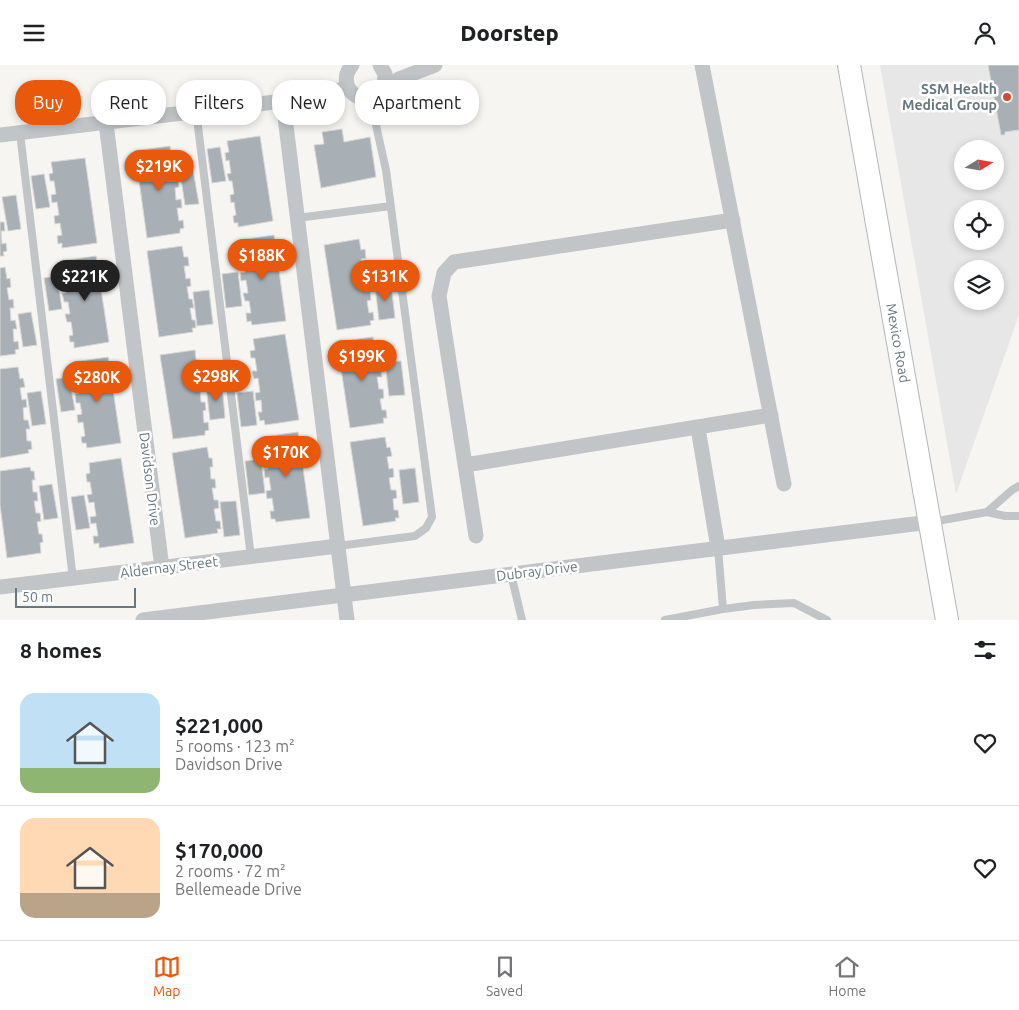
<!DOCTYPE html>
<html lang="en">
<head>
<meta charset="utf-8">
<style>
	:root { --surface:#fff; --page:#f6f6f6; --text:#202124; --muted:#757577; --line:#e0e0e0; --accent:#ea580c }
	body { margin:0; font-family:Ubuntu,sans-serif; background:var(--page); color:var(--text); height:100vh; display:flex; flex-direction:column; font-size:19px; white-space:nowrap }
	* { box-sizing:border-box; margin:0 }
	p { font-size:16px; color:var(--muted) }
	.icon { flex:none; width:28px; height:28px; fill:none; stroke:currentColor; stroke-width:2; stroke-linecap:round; stroke-linejoin:round }
	.map { position:relative; height:555px; overflow:hidden }
	.panel { display:flex; flex-direction:column; background:var(--surface); flex:1 }
	.panel>* { flex:none }
	.top-card { position:absolute; left:15px; top:15px; width:500px; height:45px; display:flex; gap:10px }
	.needle { width:32px; rotate:79deg }
	.tools { position:absolute; left:954px; top:75px; display:grid; gap:10px }
	.tools a { display:grid; place-items:center; width:50px; height:50px; border-radius:50%; background:var(--surface); box-shadow:0 2px 8px #0003; font-size:25px }
	.scale { position:absolute; left:15px; bottom:12px; width:121px; box-sizing:border-box; padding-left:5px; border:2px solid #667782; border-top:0; font-size:14px; line-height:18px; white-space:nowrap; color:#667782; -webkit-text-stroke:4px #fff; paint-order:stroke }
	.price { position:absolute; translate:-50% -42px; padding:0 11px; border-radius:18px; background:var(--accent); color:#fff; font-size:16px; line-height:32px; filter:drop-shadow(0 1px 2px #0008) }
	.price::after { content:''; position:absolute; left:50%; top:30px; width:15px; height:11px; margin-left:-8px; background:inherit; clip-path:polygon(0 0,100% 0,50% 100%) }
	.price.active { background:#222; color:#fff }
	ul { padding:0; list-style:none }
	li { display:flex; align-items:center; gap:15px; height:125px; padding:0 20px }
	li+li { border-top:1px solid var(--line) }
	li span { display:grid; place-items:center; flex:none; width:140px; height:100px; border-radius:15px; color:#555 }
	li>.icon { margin-inline-start:auto }
	span .icon { width:60px; height:60px; fill:#fffc; stroke-width:1 }
	li b { font-size:21px }
	h2 { display:flex; justify-content:space-between; align-items:center; height:60px; padding:0 20px; font-size:21px }
	.tag { padding:0 18px; border-radius:20px; background:var(--surface); box-shadow:0 2px 8px #0003; font-size:18px; line-height:45px }
	.tag.active { background:var(--accent); color:#fff }
	header { display:flex; justify-content:space-between; align-items:center; height:65px; padding:0 20px; background:var(--surface); font-size:22px; font-weight:800 }
	.tab-bar { display:flex; justify-content:space-around; align-items:center; height:70px; border-top:1px solid var(--line); background:var(--surface); font-size:14px; color:var(--muted) }
	.tab-bar a { display:grid; justify-items:center; gap:2px }
	.tab-bar .active { color:var(--accent) }
	.map>svg:first-child { display:block }
	.built { fill:#e6e7e6; fill-rule:evenodd }
	.building { fill:#a8b0b5; stroke:#d7d7d5 }
	.lines { fill:none; stroke-linecap:round; stroke-linejoin:round }
	.primary-casing { stroke:#b2b7ba; stroke-width:24 }
	.service { stroke:#c1c5c8; stroke-width:8 }
	.minor { stroke:#c1c5c8; stroke-width:15 }
	.primary { stroke:#fff; stroke-width:22 }
	.poi-dot { fill:#db482c; stroke:#fff; stroke-width:2 }
	.labels { text-anchor:middle; dominant-baseline:central; stroke-width:5; stroke-linejoin:round; paint-order:stroke }
	.poi-label { font-size:14px; font-weight:bold; fill:#667782; stroke:#fff; text-anchor:end }
	.street-label { font-size:14px; fill:#667782; stroke:#fff }
</style>
</head>
<body>
<header><svg class="icon" aria-label="menu" viewBox="0 0 24 24"><path d="M4 6h16M4 12h16M4 18h16"/></svg>Doorstep<svg class="icon" aria-label="person" viewBox="0 0 24 24"><circle cx="12" cy="8" r="4"/><path d="M4 21q1-7 8-7t8 7"/></svg></header>
<div class="map">
<svg width="1019" height="555" viewBox="0 0 1019 555">
	<rect width="100%" height="100%" fill="#f6f5f2"/>
	<path class="built" d="M880,0H1019V250L956,429ZM962,84H995V116H962ZM962,144H995V176H962ZM962,204H995V236H962Z"/>
	<path class="building" d="M988,0H1019V65L1005,67V70H1001Z
		M342,64L344,77L370,72L376,112L321,123L314,80L324,79L322,67Z
		M260,71L273,156L238,162V158H234L233,151L236,150L234,137L231,138L230,130L234,129L232,116H229L227,109L231,108L229,95L226,96L225,88L229,87L227,76Z
		M170,81L171,93L175,92L177,101L172,102L174,113H178L179,122L175,123L176,135L181,134L182,143H177L179,156L183,155L184,163L180,164V168L147,173L135,86Z
		M220,82L226,116L212,118L207,84Z
		M85,93L97,178L62,183V178L58,179L57,171L62,170L60,158L55,159L54,151L59,150L57,137L52,138L51,130L56,129L54,116H50L49,109L53,108L51,97Z
		M193,105L199,139L185,140L180,107Z
		M44,109L50,142L36,144L31,111Z
		M16,130L21,164L8,166L2,132Z
		M0,157H4L5,166H1L2,179L6,178L7,186L3,187L4,191H0Z
		M274,170L286,256L252,260L251,256L247,257L246,248H251L249,236H245L243,228H248L246,215L241,216L240,208L245,207L243,193L239,194L238,186H242L240,175Z
		M359,174L361,185L365,184L366,193L361,194L363,206L367,205L369,214L364,215L366,227L370,226L371,235L367,236L369,248L373,247L374,255L370,256L371,260L337,265L324,180Z
		M182,181L184,192H188L189,201H184L186,214L190,213L191,221L187,222L189,234H192L194,243H190L192,255H195L196,263H192L193,267L159,272L147,186Z
		M96,191L109,277L74,283V277H70L69,271L73,270L71,257H67L65,249H70L68,237H64L62,228H66L65,216H61L60,207L64,206L62,196Z
		M5,202L7,214L10,213L11,222L7,223L9,235L13,234L14,243H10L11,256L15,255L17,264H13L14,277L18,276L19,284L15,285L16,289L0,291V203Z
		M238,207L242,241L226,243L222,209Z
		M57,211L62,244L49,246L44,213Z
		M391,219L395,253L379,255L375,221Z
		M209,225L213,259L197,261L193,227Z
		M31,247L37,280L23,282L18,249Z
		M285,269L299,355L265,360L264,355L260,356L258,347H262L261,335L256,336L255,328L260,327L258,313L254,314L252,306H257L255,293H251L250,286L255,285L253,274Z
		M373,272L374,282H378L379,291H375L376,303H380L382,312H377L379,324H383L384,333L380,334L382,345H386L387,353H383L384,358L350,363L337,277Z
		M195,285L196,295H200L201,303L197,304L198,316H202L204,324L200,325L201,337H205L206,345L203,346L204,358L208,357L209,365L205,366V370L173,374L160,290Z
		M108,292L121,378L87,383L86,378H82L81,372L85,371L83,357L78,358L77,350L82,349L80,338H76L75,329L79,328L77,316L73,317L72,308L76,307L74,297Z
		M401,296L405,330L389,331L385,297Z
		M18,302L20,314L23,313L25,322L20,323L22,335L26,334L27,342L23,343L24,355H28L30,364H26L27,376H31L32,384L28,385L29,388L0,393V304Z
		M69,312L75,345L61,347L56,314Z
		M222,319L225,353L210,355L206,321Z
		M41,326L46,359L32,361L27,328Z
		M253,326L257,360L241,362L237,328Z
		M298,367L310,453L276,457L275,454H271L270,446H274L272,433L267,434L266,426L271,425L269,412L265,413L264,404H268L266,392H263L262,383H266L264,372Z
		M385,372L387,383L390,382L392,391L387,392L389,404L393,403L394,412L389,413L391,425H396L397,433L393,434L394,445H398L399,453H395L396,456L363,461L350,377Z
		M207,382L209,393H212L213,402H210L211,414H215L216,423H212L214,435H218L219,443L214,444L216,456H220L221,464H217L218,468L185,473L172,388Z
		M121,393L134,478L99,483V478L94,479L93,471H98L96,458L91,459L90,452L96,451L94,437L89,438L87,430L92,429L90,417H87L86,409L90,408L89,398Z
		M261,394L265,428L249,430L245,396Z
		M30,402L31,406H34L35,415H32L33,427H37L38,436H34L36,448H40L41,456L37,457L39,469H42L43,477L40,478L41,488L7,493L0,440V406Z
		M415,403L419,437L403,439L399,405Z
		M52,419L58,453L44,455L39,421Z
		M84,430L90,463L76,465L71,432Z
		M236,436L240,470L224,472L220,437Z"/>
	<g class="lines">
		<defs>
			<path id="primary" d="M849,0L947,555"/>
		</defs>
		<use href="#primary" class="primary-casing"/>
		<path class="service" d="M196,45L251,492
			M20,68L73,514
			M297,153L391,141
			M987,447L1005,451H1019
			M932,457L987,447L1012,425L1019,421
			M338,481L415,471L426,463L432,452L386,105L373,47L378,30
			M718,483L723,544
			M511,509L522,555
			M665,555L723,544L754,540L794,538L827,555"/>
		<path class="minor" d="M352,0C333,23 366,48 384,23L385,9L380,0
			M702,0L784,419
			M384,23L399,14L435,0
			M283,36L347,555
			M106,58L162,503
			M0,70L283,36L348,23
			M698,363L718,483
			M465,400L771,350
			M476,471L439,231L444,208L454,197L733,155
			M0,522L338,481
			M143,555L930,457"/>
		<use href="#primary" class="primary"/>
	</g>
	<circle class="poi-dot" cx="1007" cy="32" r="5"/>
	<g class="labels">
		<g class="poi-label">
			<text x="997" y="24">SSM Health<tspan x="997" dy="16">Medical Group</tspan></text>
		</g>
		<g class="street-label">
			<text transform="translate(898 278) rotate(80)">Mexico Road</text>
			<text transform="translate(150 414) rotate(83)">Davidson Drive</text>
			<text transform="translate(169 502) rotate(-7)">Aldernay Street</text>
			<text transform="translate(537 506) rotate(-7)">Dubray Drive</text>
		</g>
	</g>
</svg>
<div class="tools">
<a><svg class="needle" viewBox="-14 -14 28 28"><path d="M0-13l5 13h-10z" fill="#e53935"/><path d="M0 13l5-13h-10z" fill="#757577"/></svg></a>
<a><svg class="icon" aria-label="locate" viewBox="0 0 24 24"><circle cx="12" cy="12" r="6"/><path d="M12 2v4M12 18v4M2 12h4M18 12h4"/></svg></a>
<a><svg class="icon" aria-label="layers" viewBox="0 0 24 24"><path d="M12 4l9 5-9 5-9-5zM3 14l9 5 9-5"/></svg></a>
</div>
<div class="scale">50 m</div>
<b class="price" style="left:159px;top:127px">$219K</b>
<b class="price" style="left:262px;top:216px">$188K</b>
<b class="price active" style="left:85px;top:237px">$221K</b>
<b class="price" style="left:385px;top:237px">$131K</b>
<b class="price" style="left:362px;top:317px">$199K</b>
<b class="price" style="left:216px;top:337px">$298K</b>
<b class="price" style="left:97px;top:338px">$280K</b>
<b class="price" style="left:286px;top:413px">$170K</b>
<div class="top-card">
<a class="tag active">Buy</a>
<a class="tag">Rent</a>
<a class="tag">Filters</a>
<a class="tag">New</a>
<a class="tag">Apartment</a>
</div>
</div>
<section class="panel">
<h2>8 homes<svg class="icon" aria-label="filters" viewBox="0 0 24 24"><path d="M4 7h16M4 17h16"/><circle cx="9" cy="7" r="2"/><circle cx="15" cy="17" r="2"/></svg></h2>
<ul>
<li><span style="background:linear-gradient(#bfe0f5 75%,#8fb573 0)"><svg class="icon" aria-label="home" viewBox="0 0 24 24"><path d="M3 11l9-7 9 7M6 9v11h12V9"/></svg></span><div><b>$221,000</b><p>5 rooms · 123 m²</p><p>Davidson Drive</p></div><svg class="icon" aria-label="heart" viewBox="0 0 24 24"><path d="M12 20l-8-8c-3-5 5-10 8-4 3-6 11-1 8 4z"/></svg></li>
<li><span style="background:linear-gradient(#ffd9b3 75%,#b9a48a 0)"><svg class="icon" aria-label="home" viewBox="0 0 24 24"><path d="M3 11l9-7 9 7M6 9v11h12V9"/></svg></span><div><b>$170,000</b><p>2 rooms · 72 m²</p><p>Bellemeade Drive</p></div><svg class="icon" aria-label="heart" viewBox="0 0 24 24"><path d="M12 20l-8-8c-3-5 5-10 8-4 3-6 11-1 8 4z"/></svg></li>
</ul>
</section>
<nav class="tab-bar">
<a class="active"><svg class="icon" aria-label="map" viewBox="0 0 24 24"><path d="M3 6l6-2 6 2 6-2v14l-6 2-6-2-6 2zM9 4v14M15 6v14"/></svg>Map</a>
<a><svg class="icon" aria-label="saved" viewBox="0 0 24 24"><path d="M7 4h10v16l-5-4-5 4z"/></svg>Saved</a>
<a><svg class="icon" aria-label="home" viewBox="0 0 24 24"><path d="M3 11l9-7 9 7M6 9v11h12V9"/></svg>Home</a>
</nav>
</body>
</html>
